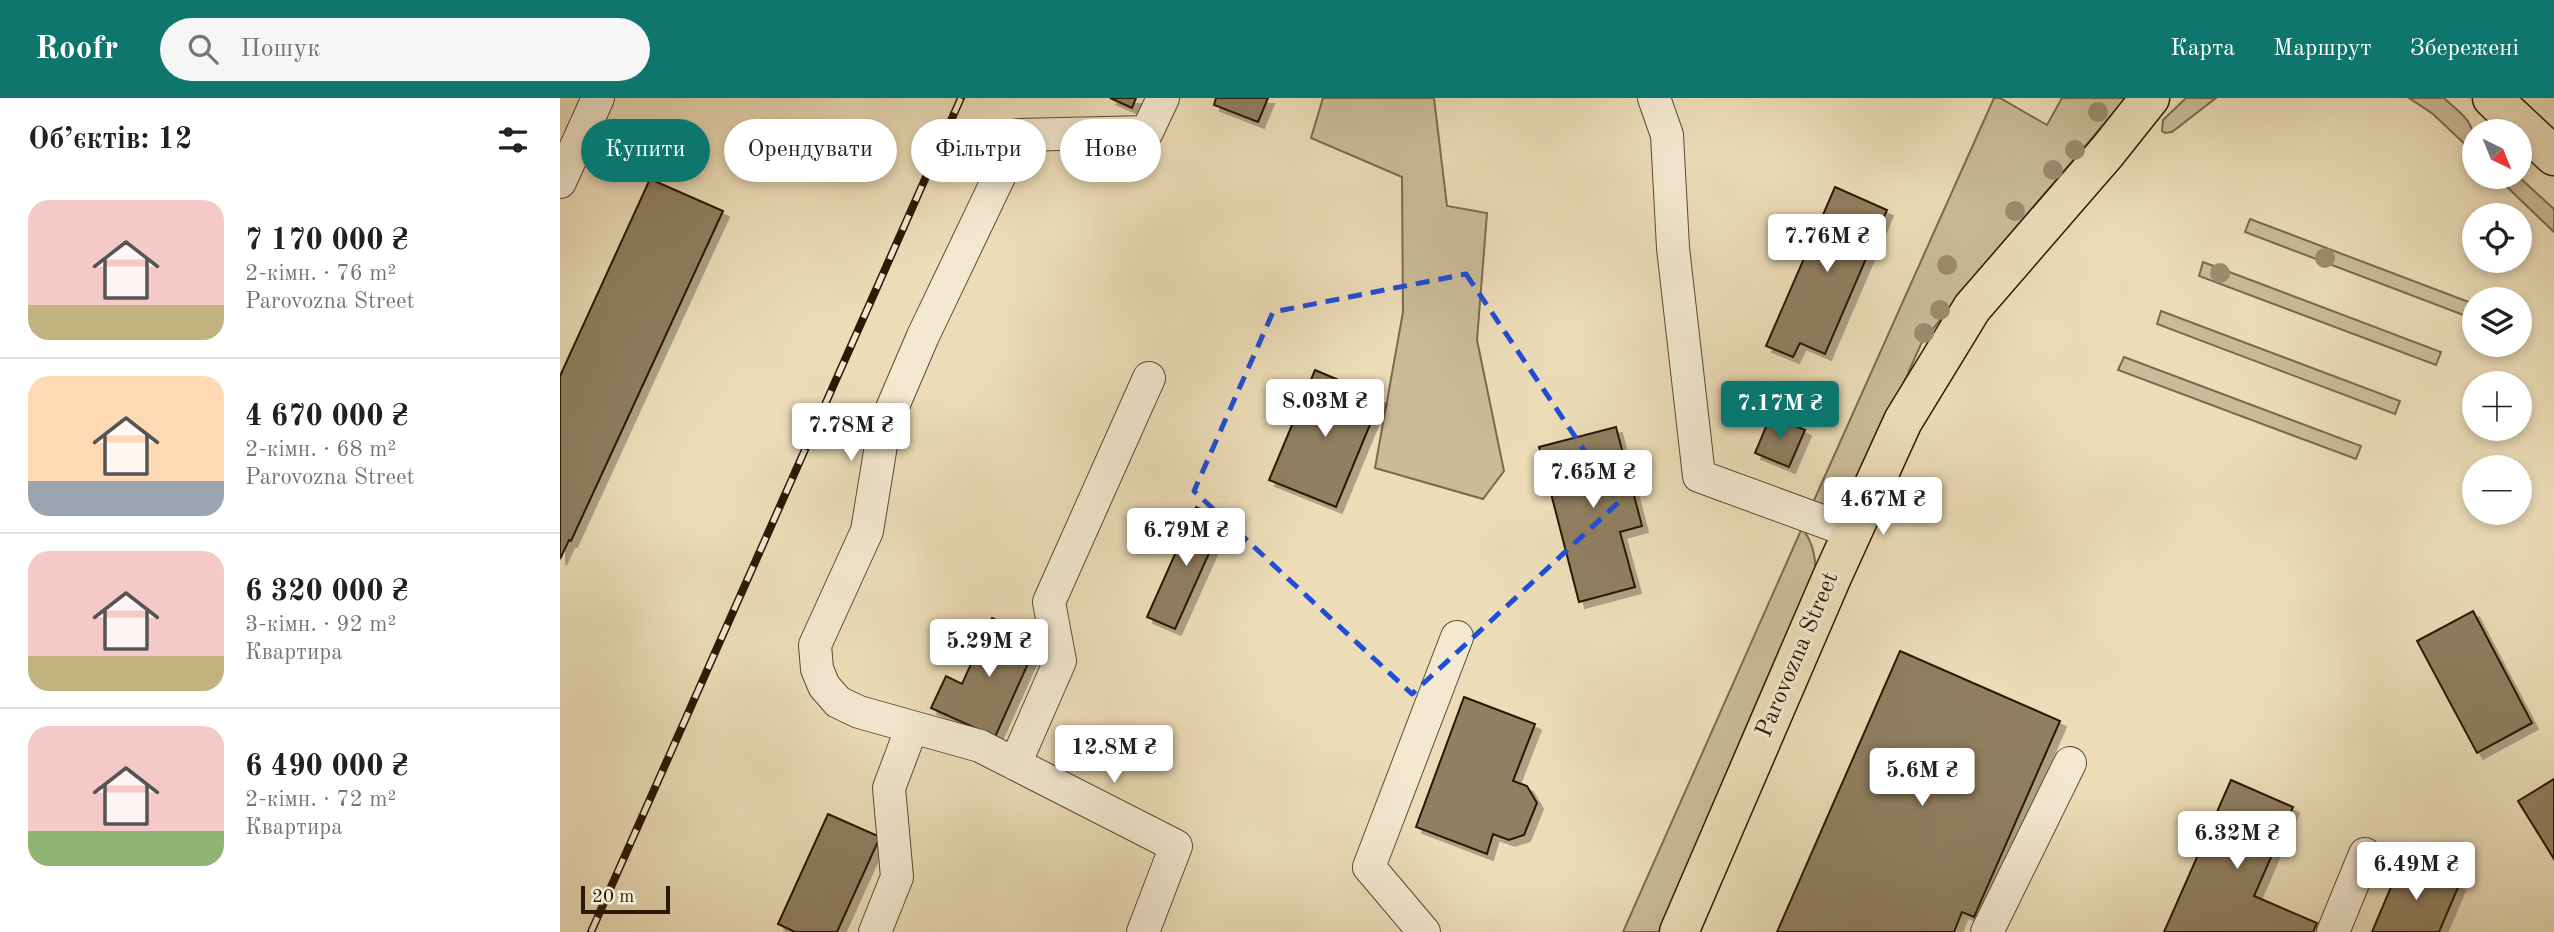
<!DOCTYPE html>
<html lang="uk">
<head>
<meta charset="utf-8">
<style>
	:root { --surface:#fff; --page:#f6f6f6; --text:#202124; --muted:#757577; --line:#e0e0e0; --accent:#0f766e }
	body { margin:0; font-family:"Old Standard TT",serif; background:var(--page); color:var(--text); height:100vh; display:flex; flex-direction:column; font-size:26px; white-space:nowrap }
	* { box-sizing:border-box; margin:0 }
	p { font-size:23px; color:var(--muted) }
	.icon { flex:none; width:38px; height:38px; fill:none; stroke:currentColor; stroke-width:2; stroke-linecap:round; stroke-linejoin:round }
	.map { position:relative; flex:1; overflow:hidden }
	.panel { display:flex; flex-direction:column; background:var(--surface); width:560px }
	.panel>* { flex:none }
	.top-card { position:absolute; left:21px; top:21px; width:665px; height:63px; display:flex; gap:14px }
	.needle { width:46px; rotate:137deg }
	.tools { position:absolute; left:1902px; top:21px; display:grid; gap:14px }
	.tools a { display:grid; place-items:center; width:70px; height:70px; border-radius:50%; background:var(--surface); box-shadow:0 4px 10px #0003; font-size:35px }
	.scale { position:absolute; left:21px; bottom:18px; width:89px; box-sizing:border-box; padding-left:7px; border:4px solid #2c1903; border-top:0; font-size:19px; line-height:24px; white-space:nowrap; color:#2c1903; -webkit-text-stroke:5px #f3e9d1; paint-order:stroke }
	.price { position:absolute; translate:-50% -60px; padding:0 16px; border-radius:7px; background:#fff; color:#222; font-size:23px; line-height:46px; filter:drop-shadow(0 2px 4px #0008) }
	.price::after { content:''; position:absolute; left:50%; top:42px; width:21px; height:16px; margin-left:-10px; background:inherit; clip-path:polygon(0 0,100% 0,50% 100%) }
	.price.selected { background:var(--accent); color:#fff }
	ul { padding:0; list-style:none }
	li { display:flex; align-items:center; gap:21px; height:175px; padding:0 28px }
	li+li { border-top:2px solid var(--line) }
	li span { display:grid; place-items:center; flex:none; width:196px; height:140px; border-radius:21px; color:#555 }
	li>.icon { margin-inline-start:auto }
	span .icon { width:84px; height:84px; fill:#fffc; stroke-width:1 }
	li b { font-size:30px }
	h2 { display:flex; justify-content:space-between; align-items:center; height:84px; padding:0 28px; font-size:30px }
	.chip { padding:0 24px; border-radius:32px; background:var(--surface); box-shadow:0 4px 10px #0003; font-size:24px; line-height:63px }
	.chip.selected { background:var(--accent); color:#fff }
	header { display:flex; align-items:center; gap:42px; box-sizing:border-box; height:98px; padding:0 35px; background:var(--accent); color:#fff }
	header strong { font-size:33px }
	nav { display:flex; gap:38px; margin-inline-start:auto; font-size:24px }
	.search { width:490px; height:63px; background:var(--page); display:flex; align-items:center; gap:18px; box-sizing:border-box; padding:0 24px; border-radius:38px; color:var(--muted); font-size:26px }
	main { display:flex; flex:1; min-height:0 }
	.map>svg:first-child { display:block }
	.green { fill:#cbbc99; stroke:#7c6a4e; stroke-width:2 }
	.building { fill:#907f61; stroke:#2c1903; stroke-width:2; filter:url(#shadow) }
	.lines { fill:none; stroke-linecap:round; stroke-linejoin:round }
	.minor-casing { stroke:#5c4a30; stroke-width:34 }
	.major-casing { stroke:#2c1903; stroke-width:41 }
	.minor { stroke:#f3e9d1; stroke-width:32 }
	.major { stroke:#ecddb8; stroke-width:38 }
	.rail-casing { stroke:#2c1903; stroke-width:8 }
	.rail { stroke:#f3e9d1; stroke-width:5; stroke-dasharray:16; stroke-linecap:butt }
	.tree { fill:#9d8c6d }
	.marked { fill:none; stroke:#1d4ed8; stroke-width:5; stroke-dasharray:14 9; stroke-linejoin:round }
	.labels { text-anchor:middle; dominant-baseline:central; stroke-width:6; stroke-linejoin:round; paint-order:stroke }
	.street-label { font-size:24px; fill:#2c1903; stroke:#f3e9d1 }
</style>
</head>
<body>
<header>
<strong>Roofr</strong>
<div class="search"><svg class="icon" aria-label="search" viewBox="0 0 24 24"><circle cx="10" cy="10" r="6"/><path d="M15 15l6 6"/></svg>Пошук</div>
<nav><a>Карта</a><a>Маршрут</a><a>Збережені</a></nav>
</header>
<main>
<section class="panel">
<h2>Об’єктів: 12<svg class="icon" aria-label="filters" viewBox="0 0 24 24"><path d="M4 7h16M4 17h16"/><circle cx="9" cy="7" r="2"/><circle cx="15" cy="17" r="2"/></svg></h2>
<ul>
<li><span style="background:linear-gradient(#f6c9c9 75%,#c2b280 0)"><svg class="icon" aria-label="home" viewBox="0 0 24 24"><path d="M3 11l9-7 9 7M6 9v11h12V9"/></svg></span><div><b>7 170 000 ₴</b><p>2-кімн. · 76 m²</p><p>Parovozna Street</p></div></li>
<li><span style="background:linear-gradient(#ffd9b3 75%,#9aa5b1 0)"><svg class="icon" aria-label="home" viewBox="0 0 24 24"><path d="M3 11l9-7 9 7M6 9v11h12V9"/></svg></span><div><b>4 670 000 ₴</b><p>2-кімн. · 68 m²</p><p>Parovozna Street</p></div></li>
<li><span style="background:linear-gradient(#f6c9c9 75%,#c2b280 0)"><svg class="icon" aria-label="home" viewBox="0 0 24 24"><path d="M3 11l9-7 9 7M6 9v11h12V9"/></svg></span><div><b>6 320 000 ₴</b><p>3-кімн. · 92 m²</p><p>Квартира</p></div></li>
<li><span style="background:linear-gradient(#f6c9c9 75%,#8fb573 0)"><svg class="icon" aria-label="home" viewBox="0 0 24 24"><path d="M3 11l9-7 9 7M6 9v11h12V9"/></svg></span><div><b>6 490 000 ₴</b><p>2-кімн. · 72 m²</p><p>Квартира</p></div></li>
</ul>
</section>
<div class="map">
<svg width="1994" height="834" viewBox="0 0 1994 834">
	<defs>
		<filter id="shadow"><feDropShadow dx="6" dy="6" stdDeviation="0" flood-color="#0004"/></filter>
	</defs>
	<rect width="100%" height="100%" fill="#ecddb8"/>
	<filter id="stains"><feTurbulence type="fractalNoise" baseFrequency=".00286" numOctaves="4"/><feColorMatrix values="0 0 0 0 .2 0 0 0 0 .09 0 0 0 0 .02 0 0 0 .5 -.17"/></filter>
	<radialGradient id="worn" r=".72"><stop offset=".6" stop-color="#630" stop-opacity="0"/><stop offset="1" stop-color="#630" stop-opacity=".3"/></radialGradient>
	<path class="green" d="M763,0H874L887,108L927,115L917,242L944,373L923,401L815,370L843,214L842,79L751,40Z
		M1434,0H1440L1487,27L1502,0H1566L1423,168L1361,246L1297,390C1283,403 1271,415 1251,409Z
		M1626,0H1656L1612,34L1605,35L1602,33L1603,22Z
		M1849,0H1884C1904,19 1915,22 1914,52H1911L1873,16Z
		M1946,79H1959L1994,111V134L1946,88L1944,81Z
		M1690,121L1914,206V221L1685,134Z
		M1643,164L1881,254L1876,267L1639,178Z
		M1601,213L1840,303L1835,316L1597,226Z
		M1564,259L1801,348L1796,361L1558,272Z
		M1242,430C1253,444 1255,458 1256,475L1102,834H1063Z"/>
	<path class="building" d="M550,0H576L572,10Z
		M656,0H708L698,24L654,7Z
		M90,81L163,113L11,443L9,442L0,461V278Z
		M1275,89L1327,112L1265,256L1240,245L1233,259L1206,248Z
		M755,272L821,300L776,409L709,382Z
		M1211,317L1245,332L1229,369L1195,355Z
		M1056,329L1082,428L1060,434L1075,489L1019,504L979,349Z
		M636,409L664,422L615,531L587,519Z
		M1913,513L1972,625L1917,655L1857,543Z
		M432,520L479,541L435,639L371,610L386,578L402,586Z
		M1340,553L1500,623L1414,819L1402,814L1394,834H1217Z
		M904,599L975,626L953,683L967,688L977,705L964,737L949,742L933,736L927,756L856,729Z
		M1994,681V761L1958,703Z
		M1671,682L1733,709L1694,798L1757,825L1753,834H1604Z
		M268,716L320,739L277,834H235L218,826Z
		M1842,763L1899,787L1879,834H1812Z"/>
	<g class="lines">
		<defs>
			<path id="minor" d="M1094,0L1107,37L1113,150L1139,378L1292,434
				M0,84L38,0
				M455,666L500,563L489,504L589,280
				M315,834L337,779L329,690L352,629
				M583,834L616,748L420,648L299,614L278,604L264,588L257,571L255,547L307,433L324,329L363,238L459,37L587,34L603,0
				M864,834L809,769L897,539
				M1427,834L1510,665
				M1773,834L1805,756"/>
			<path id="major" d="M1932,0L1994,58
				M1119,834L1272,479L1343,323L1412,210L1547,54L1590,0"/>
		</defs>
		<use href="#minor" class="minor-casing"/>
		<use href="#major" class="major-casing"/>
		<use href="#minor" class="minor"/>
		<use href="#major" class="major"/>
		<defs>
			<path id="rail" d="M31,834L401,0"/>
		</defs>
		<use href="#rail" class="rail-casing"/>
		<use href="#rail" class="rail"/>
	</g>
	<g class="tree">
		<circle cx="1538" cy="14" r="10"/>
		<circle cx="1515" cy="52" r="10"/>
		<circle cx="1493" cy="72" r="10"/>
		<circle cx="1455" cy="113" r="10"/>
		<circle cx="1765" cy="160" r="10"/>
		<circle cx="1387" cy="167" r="10"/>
		<circle cx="1660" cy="175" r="10"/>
		<circle cx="1380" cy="212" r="10"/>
		<circle cx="1364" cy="235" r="10"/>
	</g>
	<path class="marked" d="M906,176L1059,404L852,596L634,393L713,214Z"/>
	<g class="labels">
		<g class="street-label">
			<text transform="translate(1238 557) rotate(-67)">Parovozna Street</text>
		</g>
	</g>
	<rect width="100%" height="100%" filter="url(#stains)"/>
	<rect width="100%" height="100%" fill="url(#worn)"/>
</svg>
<div class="tools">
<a><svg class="needle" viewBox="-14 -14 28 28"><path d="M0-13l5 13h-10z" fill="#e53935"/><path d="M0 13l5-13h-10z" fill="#757577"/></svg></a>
<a><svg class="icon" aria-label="locate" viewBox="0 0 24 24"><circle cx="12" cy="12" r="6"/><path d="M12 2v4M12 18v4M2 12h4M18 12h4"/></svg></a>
<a><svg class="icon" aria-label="layers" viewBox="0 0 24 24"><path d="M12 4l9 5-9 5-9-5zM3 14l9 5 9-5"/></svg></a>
<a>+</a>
<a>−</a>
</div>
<div class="scale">20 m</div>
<b class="price" style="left:1267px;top:176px">7.76M ₴</b>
<b class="price" style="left:765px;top:341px">8.03M ₴</b>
<b class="price selected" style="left:1220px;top:343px">7.17M ₴</b>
<b class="price" style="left:291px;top:365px">7.78M ₴</b>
<b class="price" style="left:1033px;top:412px">7.65M ₴</b>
<b class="price" style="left:1323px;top:439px">4.67M ₴</b>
<b class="price" style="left:626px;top:470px">6.79M ₴</b>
<b class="price" style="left:429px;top:581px">5.29M ₴</b>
<b class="price" style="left:554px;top:687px">12.8M ₴</b>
<b class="price" style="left:1362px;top:710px">5.6M ₴</b>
<b class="price" style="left:1677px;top:773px">6.32M ₴</b>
<b class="price" style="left:1856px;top:804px">6.49M ₴</b>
<div class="top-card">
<a class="chip selected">Купити</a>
<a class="chip">Орендувати</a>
<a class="chip">Фільтри</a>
<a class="chip">Нове</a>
</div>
</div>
</main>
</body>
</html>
